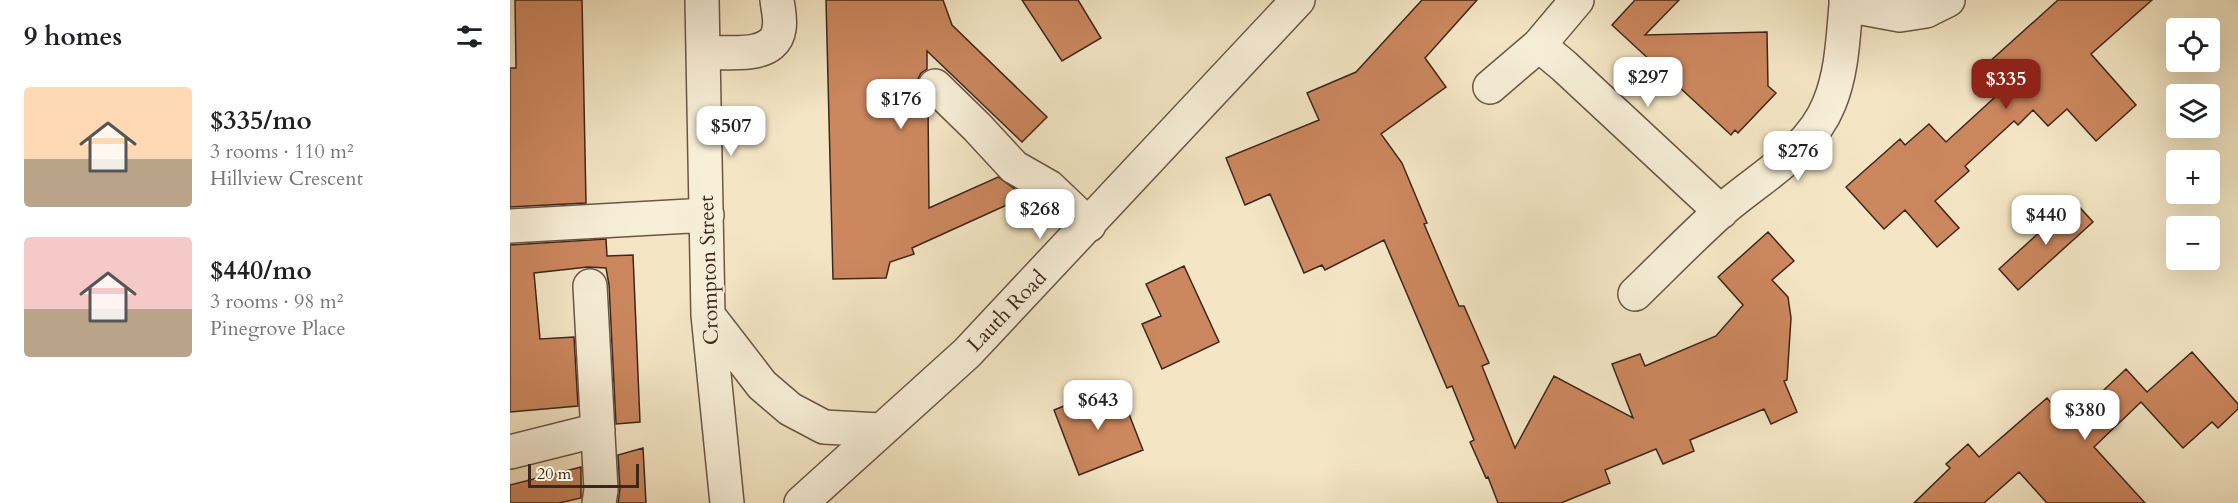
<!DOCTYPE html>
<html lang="en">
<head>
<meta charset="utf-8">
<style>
	:root { --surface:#fff; --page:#f2f2f2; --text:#202124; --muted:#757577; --accent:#8f2418 }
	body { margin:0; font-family:Cardo,serif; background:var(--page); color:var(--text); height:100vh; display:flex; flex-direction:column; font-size:22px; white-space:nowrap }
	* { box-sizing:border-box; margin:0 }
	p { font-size:20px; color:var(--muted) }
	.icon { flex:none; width:33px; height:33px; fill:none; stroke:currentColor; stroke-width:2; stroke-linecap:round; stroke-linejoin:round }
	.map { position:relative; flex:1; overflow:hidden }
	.sheet { display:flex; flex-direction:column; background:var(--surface); width:510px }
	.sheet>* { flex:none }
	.fabs { position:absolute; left:1656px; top:18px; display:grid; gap:12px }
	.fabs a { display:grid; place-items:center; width:54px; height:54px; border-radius:6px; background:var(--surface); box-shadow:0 6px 24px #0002; font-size:30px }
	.scale { position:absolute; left:18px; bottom:15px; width:111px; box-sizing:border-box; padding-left:6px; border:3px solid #3d261c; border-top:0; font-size:16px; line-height:21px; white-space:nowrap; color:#3d261c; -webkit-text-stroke:4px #f8efd9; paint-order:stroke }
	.price { position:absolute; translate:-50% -51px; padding:0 14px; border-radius:12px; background:#fff; color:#222; font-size:20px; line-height:39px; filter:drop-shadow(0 2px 3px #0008) }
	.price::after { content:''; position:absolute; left:50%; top:36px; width:18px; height:14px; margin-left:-9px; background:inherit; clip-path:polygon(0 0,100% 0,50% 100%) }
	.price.active { background:var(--accent); color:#fff }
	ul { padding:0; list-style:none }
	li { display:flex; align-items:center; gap:18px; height:150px; padding:0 24px }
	li span { display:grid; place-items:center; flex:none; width:168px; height:120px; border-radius:6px; color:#555 }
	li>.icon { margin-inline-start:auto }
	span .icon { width:72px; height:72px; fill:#fffc; stroke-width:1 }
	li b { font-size:26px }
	h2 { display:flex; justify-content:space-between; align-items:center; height:72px; padding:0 24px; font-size:26px }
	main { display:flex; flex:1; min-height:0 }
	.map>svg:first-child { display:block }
	.building { fill:#cc875e; stroke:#3d261c; stroke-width:1.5 }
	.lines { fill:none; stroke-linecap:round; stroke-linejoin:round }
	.minor-casing { stroke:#6b5646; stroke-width:36 }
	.minor { stroke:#f8efd9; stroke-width:33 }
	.labels { text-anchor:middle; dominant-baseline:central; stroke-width:4.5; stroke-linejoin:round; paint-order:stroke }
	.street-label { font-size:21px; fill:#3d261c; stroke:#f8efd9 }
</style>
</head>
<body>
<main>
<section class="sheet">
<h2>9 homes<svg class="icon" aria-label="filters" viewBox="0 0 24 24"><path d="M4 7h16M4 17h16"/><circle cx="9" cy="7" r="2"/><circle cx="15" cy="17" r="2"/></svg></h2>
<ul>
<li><span style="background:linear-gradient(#ffd9b3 60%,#b9a48a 0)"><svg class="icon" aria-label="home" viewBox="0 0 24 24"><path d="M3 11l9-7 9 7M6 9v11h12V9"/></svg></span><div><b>$335/mo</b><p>3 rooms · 110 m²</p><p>Hillview Crescent</p></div></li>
<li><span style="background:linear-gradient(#f6c9c9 60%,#b9a48a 0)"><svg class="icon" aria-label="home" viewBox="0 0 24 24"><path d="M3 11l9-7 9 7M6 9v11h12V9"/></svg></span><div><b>$440/mo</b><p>3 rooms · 98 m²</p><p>Pinegrove Place</p></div></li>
</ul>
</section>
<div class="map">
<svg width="1728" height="503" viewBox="0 0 1728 503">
	<rect width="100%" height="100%" fill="#f4e6c5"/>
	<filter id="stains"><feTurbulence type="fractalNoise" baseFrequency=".00333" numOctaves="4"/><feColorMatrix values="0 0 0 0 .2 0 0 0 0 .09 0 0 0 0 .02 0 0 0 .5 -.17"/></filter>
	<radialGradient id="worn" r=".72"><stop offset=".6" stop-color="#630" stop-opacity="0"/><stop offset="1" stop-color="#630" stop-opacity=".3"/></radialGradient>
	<path class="building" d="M5,0H72L76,203L0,207V68H6Z
		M316,0H433L442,25L537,117L512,142L417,51V69L411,73L407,81V90L418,105L419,208L488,177L509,192L512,198L402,248L404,254L380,262L376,278L323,279Z
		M512,0H568L591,38L552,61Z
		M912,0H967L915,58L936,87L871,134L892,163L917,223L914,224L949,306H954L979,363L972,366L1005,448L1044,376L1123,418L1102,364L1130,354L1135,366L1206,336L1233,305L1208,277L1258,232L1284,261L1262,280L1278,297L1281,318L1277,380L1274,381L1287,412L1261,424L1254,409L1180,440L1184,451L1153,464L1146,449L1095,470L1100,483L1051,503H988L978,477L976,478L960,442L964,440L942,386L937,388L874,240L815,270L812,265L794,273L760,194L735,205L716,158L809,120L797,93L846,72Z
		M1125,0H1169L1135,35L1257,32L1258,86L1266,93L1228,133L1225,130L1221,135L1102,25Z
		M1548,0H1642L1581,54L1626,105L1586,141L1557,109L1538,126L1523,110L1508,125L1504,121L1455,166L1459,171L1425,201L1449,228L1427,247L1395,210L1374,229L1336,187L1390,139L1395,145L1419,124L1436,142L1484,98L1470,82L1474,79L1468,72Z
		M1564,201L1583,222L1508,290L1489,269Z
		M96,239L97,256L123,255L130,422L106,424L99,285L96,268L78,267L24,273L30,339L64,337L68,406L0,412V245Z
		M674,266L709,342L652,369L632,324L651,316L636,284Z
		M1682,352L1728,404V409L1708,428L1702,422L1673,448L1631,402L1584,447L1635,503H1537L1509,472L1474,503H1404L1440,468L1436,464L1458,444L1469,457L1537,398L1559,423L1616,369L1637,392Z
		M610,391L633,450L569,475L544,410L582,395L585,400Z
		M133,448L136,503H108L110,489L108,455Z
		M71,467V498L49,503H0V485Z"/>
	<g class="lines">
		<defs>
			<path id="minor" d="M192,0L198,315L217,503
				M1336,0V5L1390,15L1416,11L1438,0
				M1029,45L1054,66L1211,212
				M194,52C216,52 265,60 269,29C271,20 268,9 267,0
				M425,86L467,127L504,167L539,187L579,225
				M980,87L1029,45L1067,0
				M0,226L197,215
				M80,286L91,490L89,503
				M1125,294C1153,267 1181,238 1210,212C1247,179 1300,152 1319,104C1332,73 1333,38 1336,5
				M198,315L252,385L280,409L314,427L370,430
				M0,452L88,430
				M291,503L457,353L788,0"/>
		</defs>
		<use href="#minor" class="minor-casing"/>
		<use href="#minor" class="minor"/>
	</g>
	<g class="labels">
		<g class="street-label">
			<text transform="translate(199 270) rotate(-92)">Crompton Street</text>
			<text transform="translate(497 311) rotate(-46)">Lauth Road</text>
		</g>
	</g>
	<rect width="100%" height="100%" filter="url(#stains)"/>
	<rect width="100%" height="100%" fill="url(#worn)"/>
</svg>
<div class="fabs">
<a><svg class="icon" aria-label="locate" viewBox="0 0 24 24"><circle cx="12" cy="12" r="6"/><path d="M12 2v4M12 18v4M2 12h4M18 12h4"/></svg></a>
<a><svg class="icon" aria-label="layers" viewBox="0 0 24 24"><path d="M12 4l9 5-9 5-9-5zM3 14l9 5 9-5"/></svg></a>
<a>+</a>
<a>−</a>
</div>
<div class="scale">20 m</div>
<b class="price" style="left:1138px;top:108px">$297</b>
<b class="price active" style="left:1496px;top:110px">$335</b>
<b class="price" style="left:391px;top:130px">$176</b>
<b class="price" style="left:221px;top:157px">$507</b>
<b class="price" style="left:1288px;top:182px">$276</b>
<b class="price" style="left:530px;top:240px">$268</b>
<b class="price" style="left:1536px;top:246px">$440</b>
<b class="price" style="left:588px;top:431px">$643</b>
<b class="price" style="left:1575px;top:441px">$380</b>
</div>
</main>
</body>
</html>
